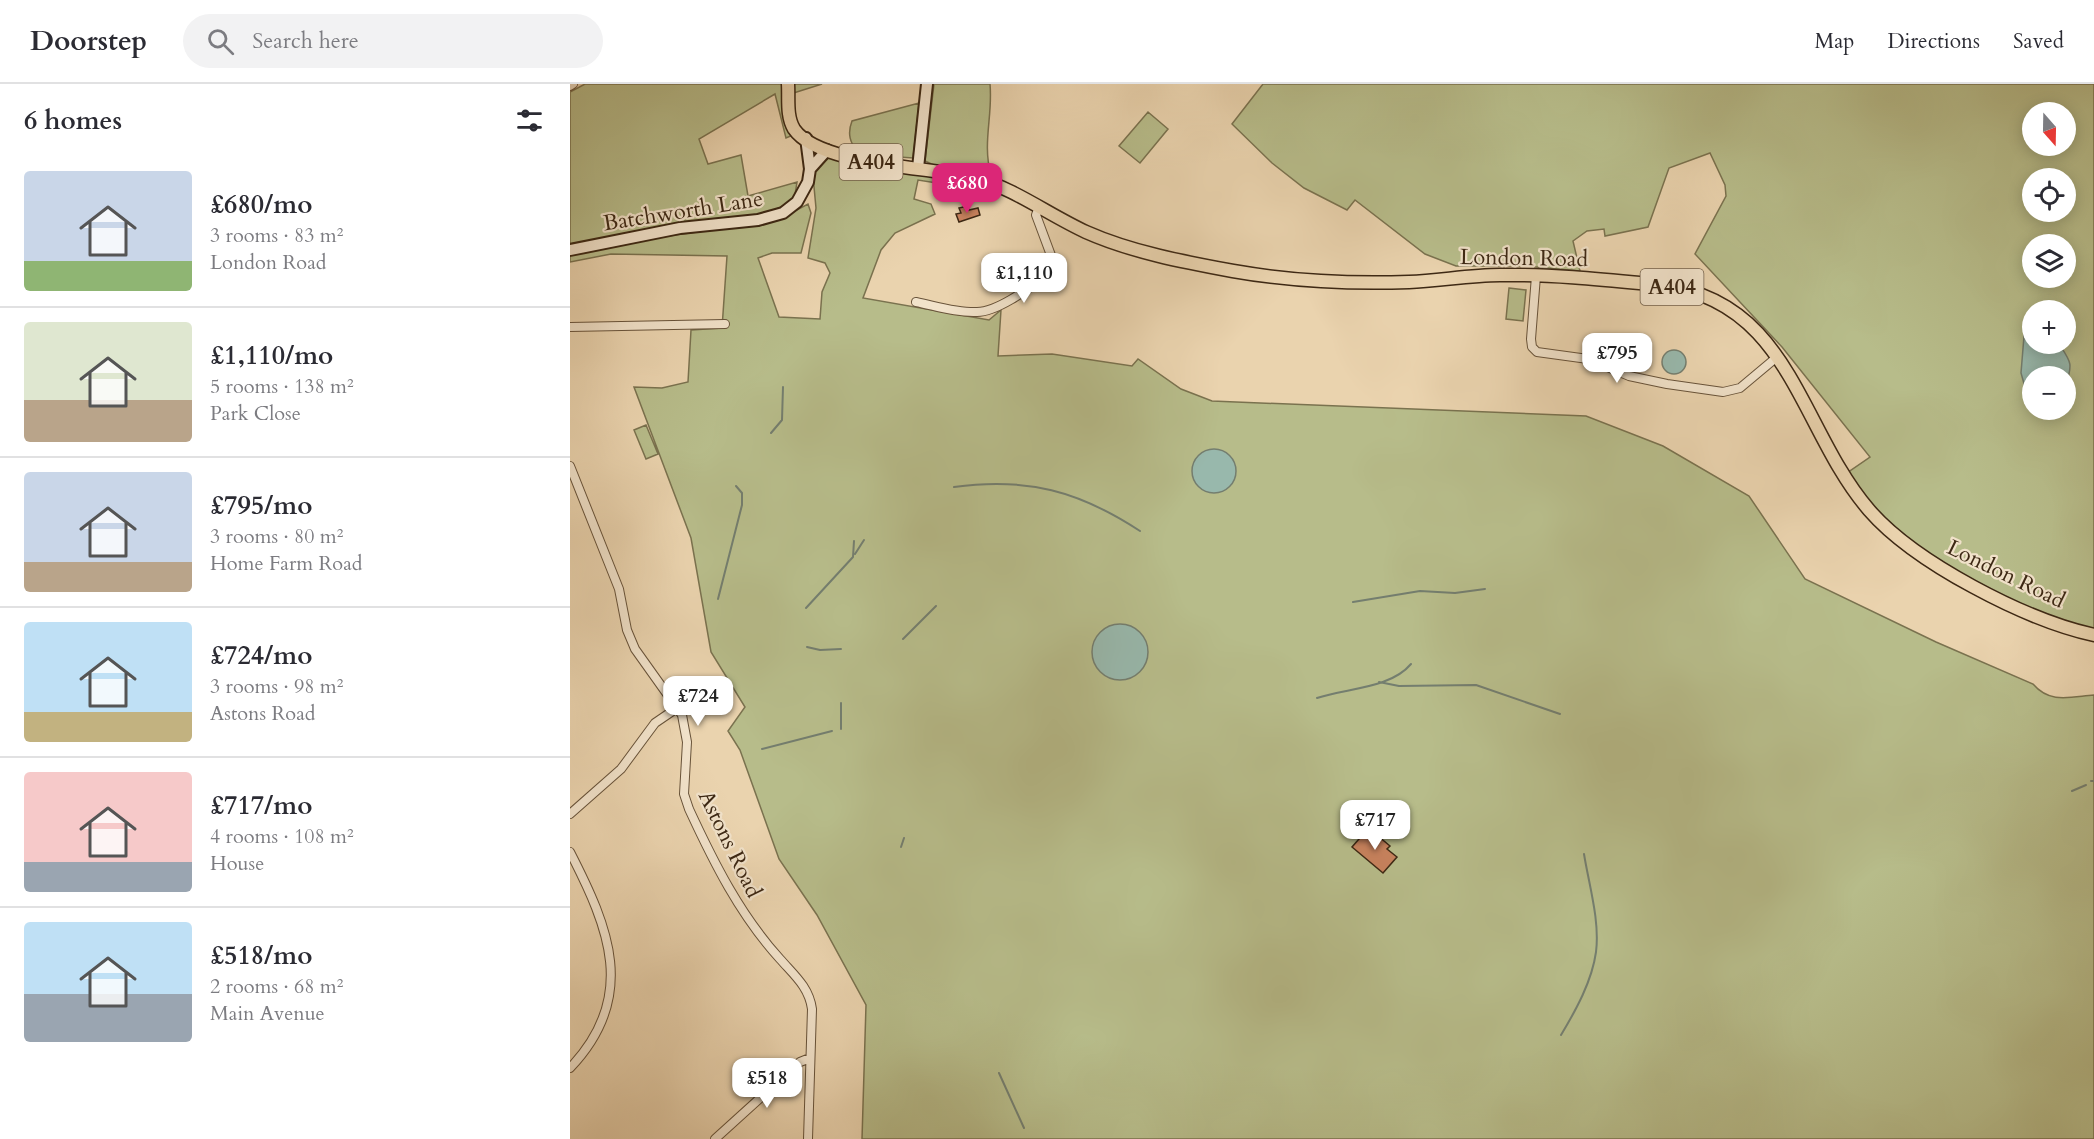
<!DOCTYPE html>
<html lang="en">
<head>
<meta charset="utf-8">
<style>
	:root { --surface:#fff; --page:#f2f2f3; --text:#2b2b33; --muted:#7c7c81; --line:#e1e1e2; --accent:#db2777 }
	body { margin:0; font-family:Cardo,serif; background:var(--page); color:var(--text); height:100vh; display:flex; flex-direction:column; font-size:22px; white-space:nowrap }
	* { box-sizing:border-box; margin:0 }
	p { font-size:20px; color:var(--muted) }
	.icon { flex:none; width:33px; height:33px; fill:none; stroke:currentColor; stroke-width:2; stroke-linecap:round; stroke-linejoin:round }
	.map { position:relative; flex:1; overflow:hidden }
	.panel { display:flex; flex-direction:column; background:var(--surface); width:570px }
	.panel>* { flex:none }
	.needle { width:39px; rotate:160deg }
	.buttons { position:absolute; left:1452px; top:18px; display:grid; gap:12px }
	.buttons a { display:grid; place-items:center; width:54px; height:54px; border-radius:50%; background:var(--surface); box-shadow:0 3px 15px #0003; font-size:30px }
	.price { position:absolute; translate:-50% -51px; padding:0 14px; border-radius:12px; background:#fff; color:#222; font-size:20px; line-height:39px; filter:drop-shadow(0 2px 3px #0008) }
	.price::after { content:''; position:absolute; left:50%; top:36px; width:18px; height:14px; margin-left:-9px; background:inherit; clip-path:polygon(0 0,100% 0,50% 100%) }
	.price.current { background:var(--accent); color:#fff }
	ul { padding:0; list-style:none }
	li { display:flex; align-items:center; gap:18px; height:150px; padding:0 24px }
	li+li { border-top:2px solid var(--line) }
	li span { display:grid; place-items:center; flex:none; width:168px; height:120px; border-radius:6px; color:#555 }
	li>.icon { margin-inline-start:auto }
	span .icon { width:72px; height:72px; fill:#fffc; stroke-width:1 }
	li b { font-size:26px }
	h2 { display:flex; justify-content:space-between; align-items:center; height:72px; padding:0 24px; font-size:26px }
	header { display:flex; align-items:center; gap:36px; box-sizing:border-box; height:84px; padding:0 30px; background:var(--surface); border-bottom:2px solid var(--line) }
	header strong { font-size:28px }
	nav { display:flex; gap:33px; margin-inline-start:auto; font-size:21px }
	.search { width:420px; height:54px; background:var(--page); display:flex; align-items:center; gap:15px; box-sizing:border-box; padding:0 21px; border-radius:33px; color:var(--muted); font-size:22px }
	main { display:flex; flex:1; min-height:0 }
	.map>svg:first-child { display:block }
	.green { fill:#b7bc8a; stroke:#7a724f; stroke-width:1.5; fill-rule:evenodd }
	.water { fill:#98b8ac; stroke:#747e6f; stroke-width:1.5 }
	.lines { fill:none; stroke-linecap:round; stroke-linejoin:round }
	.stream { stroke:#747e6f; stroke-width:2 }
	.building { fill:#c8825e; stroke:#3d2814; stroke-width:1.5 }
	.street-casing { stroke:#68533a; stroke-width:10 }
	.secondary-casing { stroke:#3d2814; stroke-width:14 }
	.primary-casing { stroke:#3d2814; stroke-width:15 }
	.street { stroke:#f1e2ca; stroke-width:8 }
	.secondary { stroke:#f1e2ca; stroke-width:10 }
	.primary { stroke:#ead3ae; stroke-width:12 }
	.labels { text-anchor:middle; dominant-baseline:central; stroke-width:4.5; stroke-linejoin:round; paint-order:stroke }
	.shield { fill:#f1e2ca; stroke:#73604b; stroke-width:1.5 }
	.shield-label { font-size:21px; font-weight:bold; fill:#3d2814 }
	.street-label { font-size:22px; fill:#3d2814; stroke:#f1e2ca }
</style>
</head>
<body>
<header>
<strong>Doorstep</strong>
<div class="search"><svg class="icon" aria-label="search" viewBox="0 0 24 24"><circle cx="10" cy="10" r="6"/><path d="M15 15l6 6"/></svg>Search here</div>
<nav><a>Map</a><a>Directions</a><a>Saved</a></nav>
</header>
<main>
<section class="panel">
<h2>6 homes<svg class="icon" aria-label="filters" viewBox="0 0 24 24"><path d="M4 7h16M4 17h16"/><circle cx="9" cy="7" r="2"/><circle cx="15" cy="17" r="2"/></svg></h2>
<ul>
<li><span style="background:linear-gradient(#c9d6e8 75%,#8fb573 0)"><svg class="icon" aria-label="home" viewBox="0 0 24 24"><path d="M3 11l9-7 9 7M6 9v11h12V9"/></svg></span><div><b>£680/mo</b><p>3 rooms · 83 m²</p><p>London Road</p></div></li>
<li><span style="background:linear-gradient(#dfe7d0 65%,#b9a48a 0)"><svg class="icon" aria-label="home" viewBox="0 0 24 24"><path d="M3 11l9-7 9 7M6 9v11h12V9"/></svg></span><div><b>£1,110/mo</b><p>5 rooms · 138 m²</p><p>Park Close</p></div></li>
<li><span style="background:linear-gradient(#c9d6e8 75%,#b9a48a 0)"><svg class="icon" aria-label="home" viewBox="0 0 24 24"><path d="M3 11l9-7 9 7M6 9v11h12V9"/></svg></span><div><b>£795/mo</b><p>3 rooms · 80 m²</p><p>Home Farm Road</p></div></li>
<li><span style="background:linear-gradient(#bfe0f5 75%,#c2b280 0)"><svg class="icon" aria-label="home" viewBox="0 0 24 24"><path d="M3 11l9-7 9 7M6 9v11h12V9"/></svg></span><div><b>£724/mo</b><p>3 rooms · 98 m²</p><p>Astons Road</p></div></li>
<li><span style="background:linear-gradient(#f6c9c9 75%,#9aa5b1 0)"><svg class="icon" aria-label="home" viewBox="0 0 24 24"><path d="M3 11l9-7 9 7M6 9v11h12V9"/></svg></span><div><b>£717/mo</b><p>4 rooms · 108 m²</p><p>House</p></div></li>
<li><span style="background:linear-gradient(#bfe0f5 60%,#9aa5b1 0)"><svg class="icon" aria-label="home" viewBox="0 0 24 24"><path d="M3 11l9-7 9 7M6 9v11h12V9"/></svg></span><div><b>£518/mo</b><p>2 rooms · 68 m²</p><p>Main Avenue</p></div></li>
</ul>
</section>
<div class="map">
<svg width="1524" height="1055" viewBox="0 0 1524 1055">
	<rect width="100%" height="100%" fill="#ead3ae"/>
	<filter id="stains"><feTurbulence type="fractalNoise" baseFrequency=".00333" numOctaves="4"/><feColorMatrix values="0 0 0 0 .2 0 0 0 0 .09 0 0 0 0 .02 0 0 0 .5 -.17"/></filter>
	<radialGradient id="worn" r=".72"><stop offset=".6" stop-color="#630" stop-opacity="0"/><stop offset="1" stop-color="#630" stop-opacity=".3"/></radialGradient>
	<path class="green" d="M15,0H252L214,12L223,51L216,54L205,10L129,55L138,80L171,71L178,112L227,98L224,117L193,131L98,142L0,160V8Z
		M364,0H420C423,32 412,59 421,91L366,82L355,77Z
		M693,0H1524V547C1456,525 1370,489 1317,438C1302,423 1290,406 1277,389L1300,373L1212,263L1125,170L1156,112L1155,101L1140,69L1099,84L1078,143L1035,152L1034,145L1017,147L1003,157L1010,187L955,182H886L855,170L785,116L777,126L734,104L702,79L662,40ZM1462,28H1496V62H1462ZM1462,94H1496V128H1462ZM1462,160H1496V194H1462ZM1462,226H1496V260H1462ZM1462,292H1496V326H1462Z
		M349,19L343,74L288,70C280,58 277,50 282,37Z
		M578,28L598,45L570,79L549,62Z
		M260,73L392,95L393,103L348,96L344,115L361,120L365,130L325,149L311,166L293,214L419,236L431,226L428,272L482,270L562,282L568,275L611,305L642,317L1016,332L1093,362L1179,412L1235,495L1366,558L1463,600C1480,620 1500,613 1524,611V1055H292L296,921L247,831L209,775L170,666L158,647L175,623L141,568L121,454L64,303L92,304L118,298L121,246L152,244L157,172L41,170L0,178V171L91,153L206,137L238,120L241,129L231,169H202L188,174L209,233L250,235L252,208L260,189L255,179L238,174L246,124L243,92L245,85Z
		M939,204L956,206L953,237L936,235Z
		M76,341L88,370L76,375L64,346Z"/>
	<path class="water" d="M1462,236V260H1489C1501,278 1503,279 1496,301V292H1462V316L1458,314L1451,289L1455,240Z
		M1092 278a12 12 0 1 1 24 0a12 12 0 1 1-24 0Z
		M622 387a22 22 0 1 1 44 0a22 22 0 1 1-44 0Z
		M522 568a28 28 0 1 1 56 0a28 28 0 1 1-56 0Z"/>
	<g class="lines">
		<path class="stream" d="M201,349L212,336L213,303
			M384,403C457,393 509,407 570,447
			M285,470L294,456
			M148,515L172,421V409L166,402
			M783,518L850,507L885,509L915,505
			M236,524L283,473L284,457
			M333,555L366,522
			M237,563L250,566L271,565
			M809,598L829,602L906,601L990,630
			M747,614C776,604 820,605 841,580
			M271,645V619
			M192,665L262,647
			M1521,697H1524
			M1502,707L1516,701
			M331,763L334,754
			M991,951C1006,926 1022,897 1026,868C1030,837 1019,801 1014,770
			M429,989L454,1044"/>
	</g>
	<path class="building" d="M398,122L399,126L408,124L410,131L389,138L386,130L391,129L389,124Z
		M796,747L805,755L808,752L820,762L817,765L827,773L813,789L782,763Z"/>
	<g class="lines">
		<defs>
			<path id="street" d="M0,2L3,0
				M966,192L961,255L962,263L967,268L1018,275L1059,292L1097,300L1153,308L1170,304L1207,273
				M346,218C366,222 387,229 407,228C429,228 463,201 481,188L484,181L482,174L466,131L469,123
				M0,243L155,240
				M0,382L49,505L57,546L65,565L112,631L117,658L114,710L119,725C144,779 170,831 210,875C224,891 239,903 242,925L238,1055
				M0,730L51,685L85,639L107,624
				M0,768C39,844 68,913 0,984
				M145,1055L230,978L240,974"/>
			<path id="secondary" d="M348,84L357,0
				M240,85L257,66
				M0,166L110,144L188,136L213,129L227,118L238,98L240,85L236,54"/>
			<path id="primary" d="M218,0C219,14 216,32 224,45C249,82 364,83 406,94C445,105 479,131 516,148C561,168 614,178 663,187C720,197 781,200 839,198C869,197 899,191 930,191C983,190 1038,196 1090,201C1221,216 1229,345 1299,426C1345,479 1456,536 1524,551"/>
		</defs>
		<use href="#street" class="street-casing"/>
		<use href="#secondary" class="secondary-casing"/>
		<use href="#primary" class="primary-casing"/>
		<use href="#street" class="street"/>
		<use href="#secondary" class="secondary"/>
		<use href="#primary" class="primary"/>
	</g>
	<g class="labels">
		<g class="shield">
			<rect x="269.5" y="60" width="63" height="36" rx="4.5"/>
			<rect x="1070.5" y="185" width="63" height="36" rx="4.5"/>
		</g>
		<g class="shield-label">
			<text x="301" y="78">A404</text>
			<text x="1102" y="203">A404</text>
		</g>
		<g class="street-label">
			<text transform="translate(113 127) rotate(-9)">Batchworth Lane</text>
			<text transform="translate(954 174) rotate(1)">London Road</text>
			<text transform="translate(1436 490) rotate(26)">London Road</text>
			<text transform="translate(160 760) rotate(64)">Astons Road</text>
		</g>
	</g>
	<rect width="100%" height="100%" filter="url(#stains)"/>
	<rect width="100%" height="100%" fill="url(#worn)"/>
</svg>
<div class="buttons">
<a><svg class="needle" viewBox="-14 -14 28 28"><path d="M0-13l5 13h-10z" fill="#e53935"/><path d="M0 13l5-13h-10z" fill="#7c7c81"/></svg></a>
<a><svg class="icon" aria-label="locate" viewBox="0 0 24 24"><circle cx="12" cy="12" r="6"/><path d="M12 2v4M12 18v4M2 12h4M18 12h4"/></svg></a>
<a><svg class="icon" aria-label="layers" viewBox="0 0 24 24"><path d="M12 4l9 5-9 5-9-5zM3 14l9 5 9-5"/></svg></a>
<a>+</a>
<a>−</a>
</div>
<b class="price current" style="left:397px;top:130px">£680</b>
<b class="price" style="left:454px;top:220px">£1,110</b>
<b class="price" style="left:1047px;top:300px">£795</b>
<b class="price" style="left:128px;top:643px">£724</b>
<b class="price" style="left:805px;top:767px">£717</b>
<b class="price" style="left:197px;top:1025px">£518</b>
</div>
</main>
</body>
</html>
